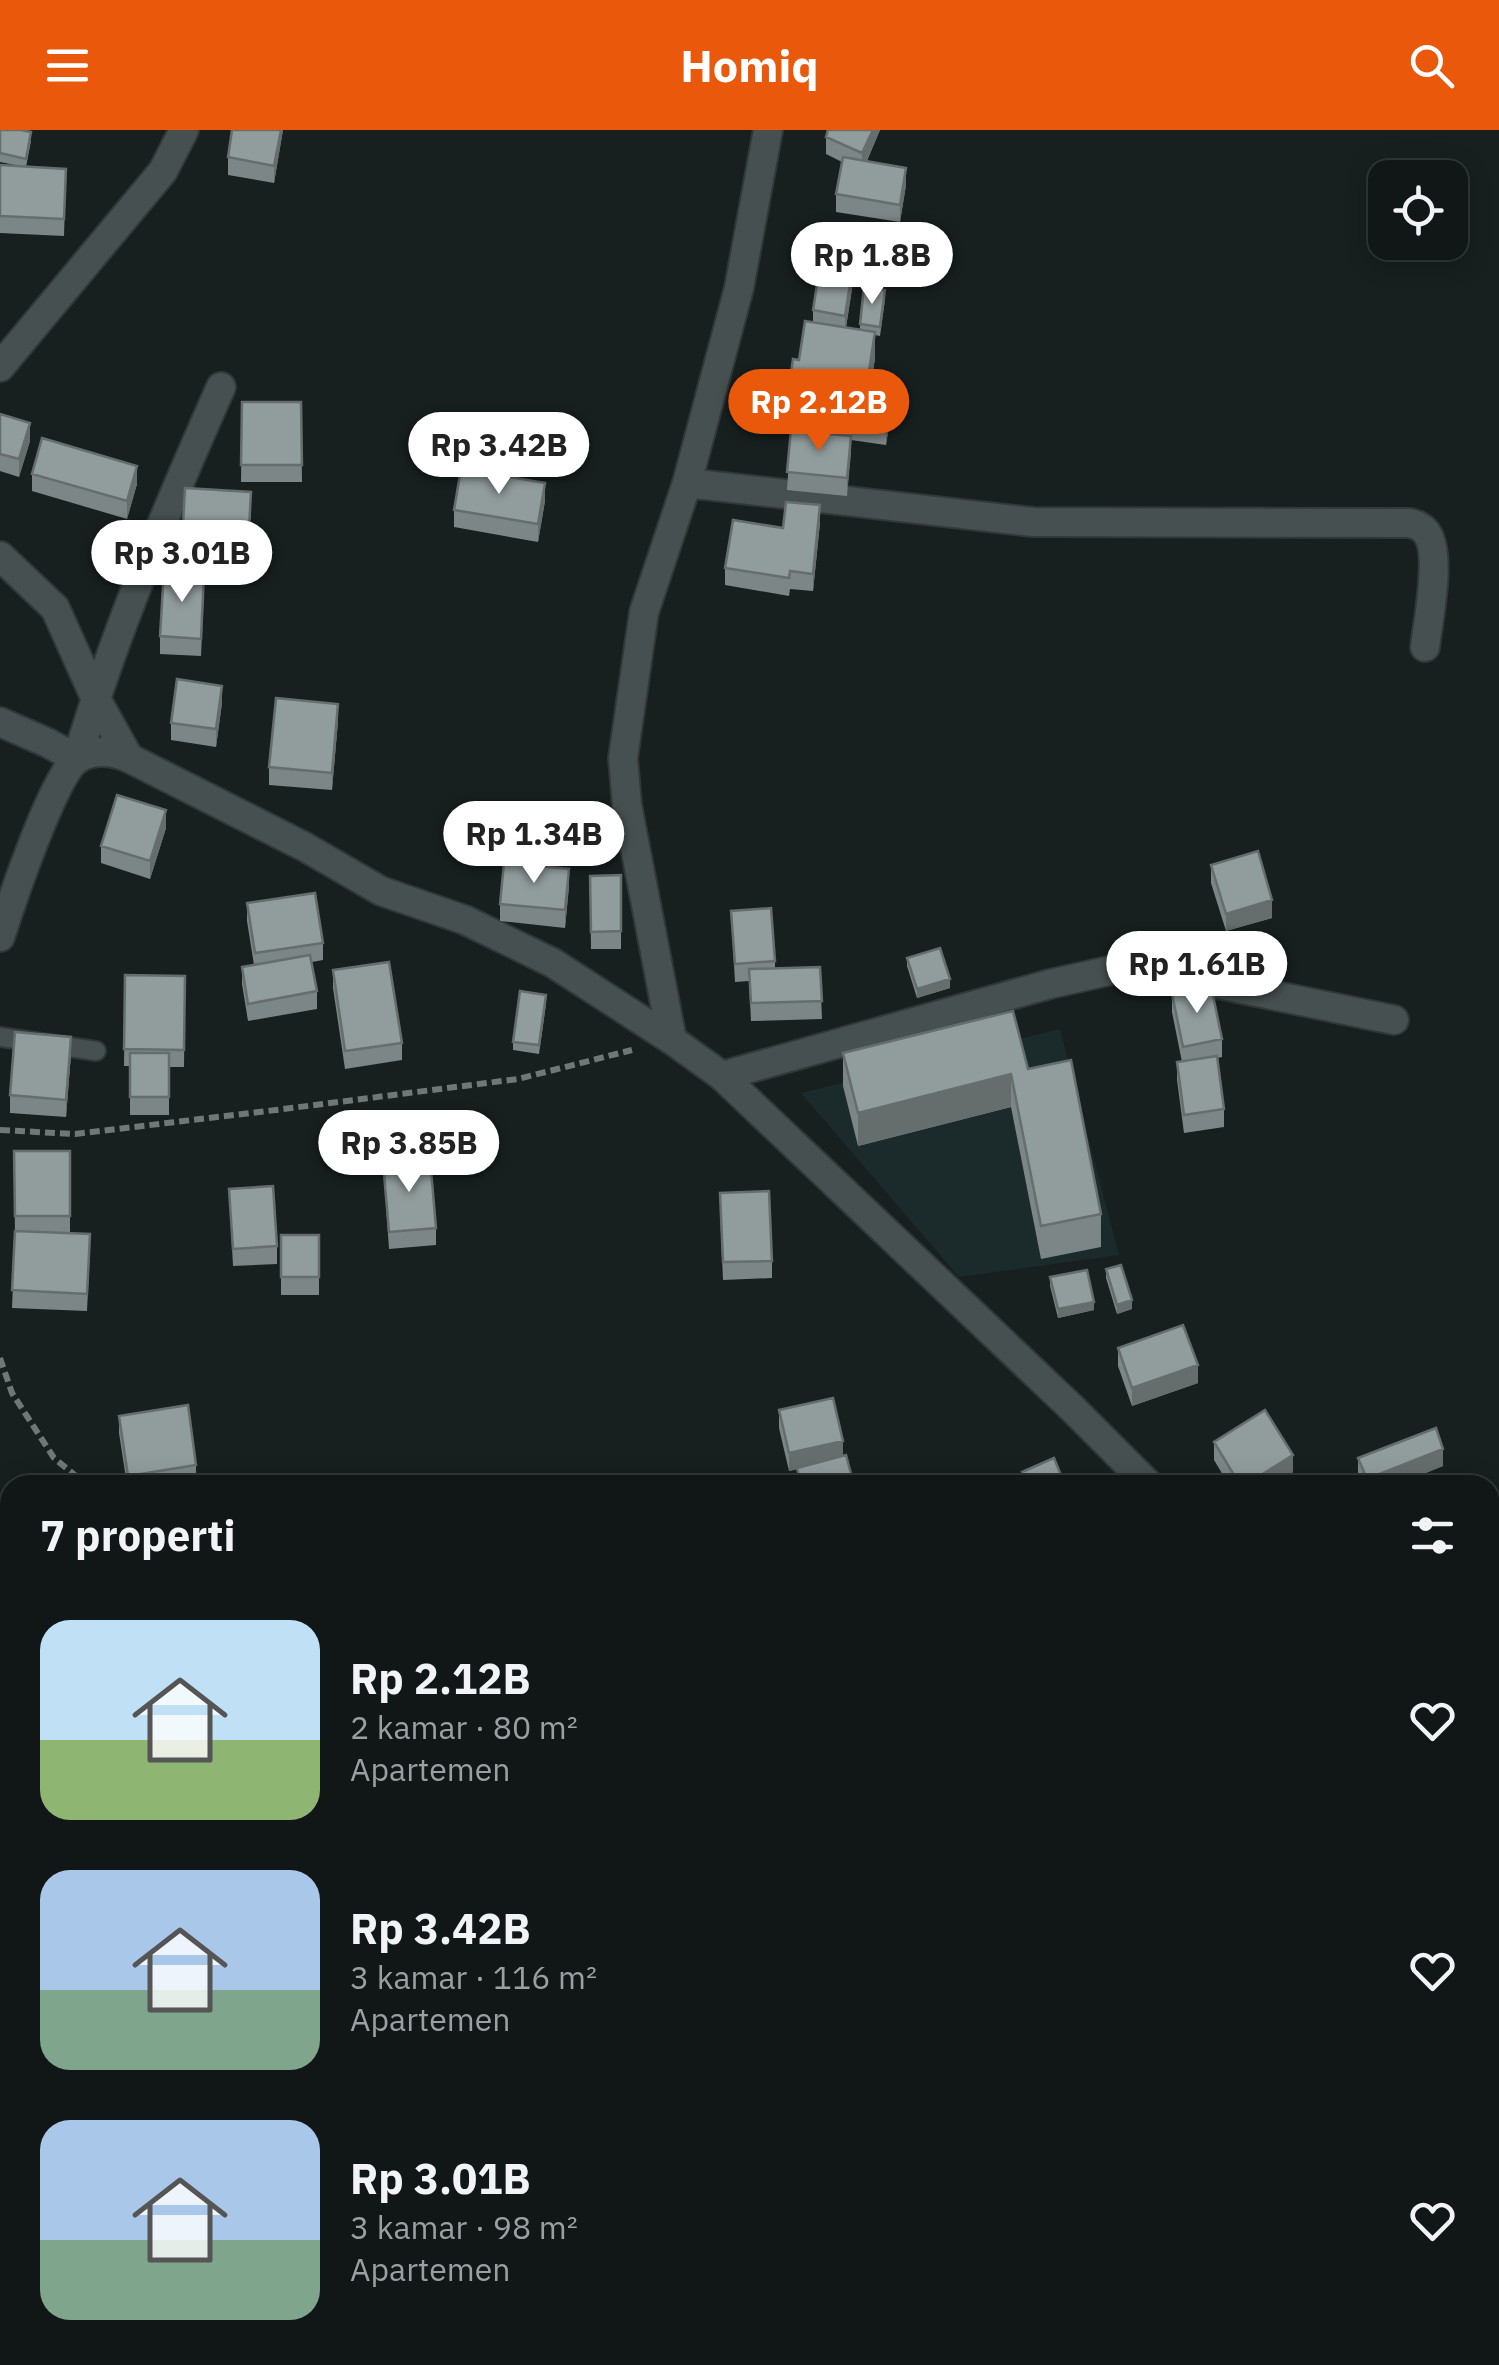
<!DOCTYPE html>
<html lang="id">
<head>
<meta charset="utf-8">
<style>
	:root { --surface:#111717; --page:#1a2020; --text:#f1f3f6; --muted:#9c9fa1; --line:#303636; --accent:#ea580c }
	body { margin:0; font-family:"IBM Plex Sans",sans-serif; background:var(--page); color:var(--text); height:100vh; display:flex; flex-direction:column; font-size:38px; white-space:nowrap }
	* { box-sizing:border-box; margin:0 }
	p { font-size:32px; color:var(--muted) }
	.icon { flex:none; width:55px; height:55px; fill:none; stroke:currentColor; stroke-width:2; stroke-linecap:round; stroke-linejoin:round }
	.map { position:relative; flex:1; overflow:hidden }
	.drawer { position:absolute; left:0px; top:1345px; width:1500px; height:890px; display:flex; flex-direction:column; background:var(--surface); border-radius:30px 30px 0 0; box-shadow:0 5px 25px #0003,0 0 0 2px var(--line) }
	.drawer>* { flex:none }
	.controls { position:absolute; left:1368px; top:30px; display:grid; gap:20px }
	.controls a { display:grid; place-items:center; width:100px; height:100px; border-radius:20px; background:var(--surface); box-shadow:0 5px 25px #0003,0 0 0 2px var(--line); font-size:50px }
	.price { position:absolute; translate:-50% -85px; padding:0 22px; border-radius:35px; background:#fff; color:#222; font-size:32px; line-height:65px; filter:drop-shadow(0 2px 5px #0008) }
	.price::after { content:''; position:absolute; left:50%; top:60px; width:30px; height:22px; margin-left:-15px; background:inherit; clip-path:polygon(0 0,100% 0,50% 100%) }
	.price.current { background:var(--accent); color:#fff }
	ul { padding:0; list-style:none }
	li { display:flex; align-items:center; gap:30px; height:250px; padding:0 40px }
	li span { display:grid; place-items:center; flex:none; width:280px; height:200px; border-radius:30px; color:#555 }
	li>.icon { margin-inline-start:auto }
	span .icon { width:120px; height:120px; fill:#fffc; stroke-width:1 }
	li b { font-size:42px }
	h2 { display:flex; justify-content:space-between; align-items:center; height:120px; padding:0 40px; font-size:42px }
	header { display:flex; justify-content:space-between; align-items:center; height:130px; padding:0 40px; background:var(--accent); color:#fff; font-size:45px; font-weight:700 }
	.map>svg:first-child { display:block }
	.built { fill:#1b2b2c }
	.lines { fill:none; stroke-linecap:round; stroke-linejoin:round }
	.service-casing { stroke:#323838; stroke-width:22 }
	.minor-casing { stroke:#323838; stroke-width:32 }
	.tertiary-casing { stroke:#323838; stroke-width:32 }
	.path { stroke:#707777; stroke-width:6; stroke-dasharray:10 5; stroke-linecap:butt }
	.service { stroke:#465050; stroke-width:18 }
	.minor { stroke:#465050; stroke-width:28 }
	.tertiary { stroke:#465050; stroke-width:28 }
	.wall { fill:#7d8686 }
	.shaded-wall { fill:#666d6d }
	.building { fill:#919c9c; stroke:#666d6d; stroke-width:2.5 }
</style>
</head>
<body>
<header><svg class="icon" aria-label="menu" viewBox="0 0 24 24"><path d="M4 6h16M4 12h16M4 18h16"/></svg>Homiq<svg class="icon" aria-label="search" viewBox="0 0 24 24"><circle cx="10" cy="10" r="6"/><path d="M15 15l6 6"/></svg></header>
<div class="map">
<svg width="1499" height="2235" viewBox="0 0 1499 2235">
	<rect width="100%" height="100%" fill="#171f1f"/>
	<path class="built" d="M1060,899L1119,1125L959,1147L801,963Z"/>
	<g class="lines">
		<defs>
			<path id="service" d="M0,907L96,921"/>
			<path id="minor" d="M0,237L163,41L184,0
				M687,353L1033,392L1410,393C1416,395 1421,396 1425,401C1443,420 1428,491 1425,517
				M0,426L55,478L95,567L129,628
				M0,592L48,613L77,629C115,501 167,379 221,257
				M672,910L627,675L623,628L644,482L687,353L739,158L768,0
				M722,946L1050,854L1130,836L1394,890"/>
			<path id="tertiary" d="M0,807C10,776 54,644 77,629C93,619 113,621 129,628L305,717L381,761L465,790L553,833L672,910L722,946L1073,1279L1149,1355
				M1490,1619L1499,1626"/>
		</defs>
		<use href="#service" class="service-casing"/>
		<use href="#minor" class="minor-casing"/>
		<use href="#tertiary" class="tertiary-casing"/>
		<path class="path" d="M0,1000L75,1004L276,980L518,949L632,920
			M0,1228L12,1263L54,1328L87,1355
			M482,2225L483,2235
			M821,2225L858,2235"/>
		<use href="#service" class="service"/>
		<use href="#minor" class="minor"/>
		<use href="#tertiary" class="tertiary"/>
	</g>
	<path class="wall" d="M0,0L31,11L26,37L66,39L64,106L0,103V35L20,36L0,32Z
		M283,0L274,53L228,45V27Z
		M880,0L867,31L906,55L900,92L836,82V64L842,32L826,24V7Z
		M854,146L846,198L860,200V194L885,169L880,206L875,205V228L873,242L893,271L886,315L851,310L847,366L787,360L791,300L786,299V273L813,192V180Z
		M242,272H301L302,352H241Z
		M0,284L30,311L19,347L0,341Z
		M32,344L137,354L127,389L32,361Z
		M545,371L538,412L454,397V380Z
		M251,380L249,417L183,413V395Z
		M820,393L813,461L790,459L789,466L725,455V438L783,398Z
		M204,460L201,526L160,524V506Z
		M222,573L216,617L171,610V593Z
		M338,591L332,660L269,655V637Z
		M166,698L150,749L101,733V716Z
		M1211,735L1272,788L1226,801L1211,753Z
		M621,745V819H591L590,746Z
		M569,756L565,798L500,791V774Z
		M247,773L323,813V830L312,832L317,861V879L248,891L242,854V837L254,835L247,791Z
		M731,781L775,831V839L820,837L822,889L751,891L749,851L735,852Z
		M907,828L950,858L917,868L907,836Z
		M333,840L402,913V930L345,939L333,858Z
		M125,845L185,846L184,937H169V985H130V936H124Z
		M1172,864L1222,909V927L1217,928L1224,979V997L1184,1003L1177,950V932H1182L1172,882Z
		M546,874L539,924L513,920V912Z
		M843,923L1028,939L1101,1084V1117L1041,1129L1011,977L858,1016L843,956Z
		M71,924L66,987L10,983V965Z
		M14,1021H70V1104L90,1122L87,1181L12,1178L15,1104Z
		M383,1032L436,1098V1115L389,1119Z
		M229,1059L277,1116V1134L233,1136Z
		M720,1081L772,1131V1148L723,1150Z
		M281,1105H319V1165H281Z
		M1106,1139L1132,1179L1117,1184L1106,1148Z
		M1050,1147L1094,1180L1058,1188L1050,1156Z
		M1118,1218L1198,1253L1132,1276L1118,1236Z
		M779,1280L843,1326L854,1355H797V1339L789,1341L779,1298Z
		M119,1286L196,1335V1353L182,1355H127L119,1303Z
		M1214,1312L1293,1342L1273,1355H1229L1214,1330Z
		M1358,1328L1443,1336L1396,1355H1362L1358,1345Z
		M1499,1784V1842L1490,1840V1820Z
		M1490,1986H1499V2056L1490,2055Z
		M1499,2159V2235H1498L1490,2199V2161Z"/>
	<path class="shaded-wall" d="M281,0H283L274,53V36Z
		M873,0H880L862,41V23Z
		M906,38V55L900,92V75Z
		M854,128V146L845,203V186Z
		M875,202V228L869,267V241Z
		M893,245V271L886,315V290Z
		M30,293V311L19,347V329Z
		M851,306V324L847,366V348Z
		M137,336V354L127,389V371Z
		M545,353V371L538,412V394Z
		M820,375V393L813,461V444Z
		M222,556V573L216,617V599Z
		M338,574V591L332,660V643Z
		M166,680V698L150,749V731Z
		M569,739V756L565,798V780Z
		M1272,770V788L1226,801V784Z
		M950,849V858L917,868V859Z
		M71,907V924L66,987V970Z
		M1011,944V977L858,1016V983Z
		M1132,1170V1179L1117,1184V1175Z
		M1094,1172V1180L1058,1188V1179Z
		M1198,1235V1253L1132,1276V1258Z
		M843,1311V1329L789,1341V1323Z
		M1443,1319V1336L1396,1355H1367V1349Z
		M1293,1325V1342L1273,1355H1245Z
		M1497,1494V1511L1490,1514V1497Z"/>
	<path class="building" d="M0,0H21L31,2L26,29L0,23Z
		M232,0H281L274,36L228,27Z
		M828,0H873L862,23L826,7Z
		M843,27L906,38L900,75L836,64Z
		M0,35L66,39L64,89L0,86Z
		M822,123L854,128L845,186L813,180Z
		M864,157L885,160L880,197L860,194Z
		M805,191L875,202L869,241L893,245L886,290L786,273L793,229L799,230Z
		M242,272H301L302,335H241Z
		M0,284L30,293L19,329L0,324Z
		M791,300L851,306L847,348L787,342Z
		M42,308L137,336L127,371L32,344Z
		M461,339L545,353L538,394L454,380Z
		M185,358L251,362L249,399L183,395Z
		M786,372L820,375L813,444L790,441L789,448L725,438L733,390L783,398Z
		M164,440L204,443L201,509L160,506Z
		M177,549L222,556L216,599L171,593Z
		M276,568L338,574L332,643L269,637Z
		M117,665L166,680L150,731L101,716Z
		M1258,721L1272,770L1226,784L1211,735Z
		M504,733L569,739L565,780L500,774Z
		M621,745V801L591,802L590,746Z
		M315,763L323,813L255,823L247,773Z
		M771,778L775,831L735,834L731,781Z
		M940,818L950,849L917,859L907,828Z
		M310,825L317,861L248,874L242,837Z
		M389,832L402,913L345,921L333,840Z
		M820,837L822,871L751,873L749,839Z
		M125,845L185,846L184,920L124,919Z
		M1211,856L1222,909L1183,917L1172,864Z
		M520,861L546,865L539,915L513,912Z
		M1013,881L1028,939L1071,930L1101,1084L1041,1096L1011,944L858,983L843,923Z
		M15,902L71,907L66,970L10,965Z
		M130,923H169V967H130Z
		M1217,926L1224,979L1184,985L1177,932Z
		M14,1021H70V1086H15Z
		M430,1028L436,1098L389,1102L383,1032Z
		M273,1056L277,1116L233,1119L229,1059Z
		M769,1061L772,1131L723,1132L720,1063Z
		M15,1101L90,1104L87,1164L12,1160Z
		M281,1105H319V1147H281Z
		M1121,1135L1132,1170L1117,1175L1106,1139Z
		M1087,1140L1094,1172L1058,1179L1050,1147Z
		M1183,1195L1198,1235L1132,1258L1118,1218Z
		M833,1268L843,1311L789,1323L779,1280Z
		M188,1275L196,1335L128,1346L119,1286Z
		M1265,1280L1293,1325L1245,1355H1240L1214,1312Z
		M1436,1298L1443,1319L1367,1349L1358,1328Z
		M846,1325L854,1355H801L797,1338Z
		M1054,1328L1065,1355H1027L1022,1342Z
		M1490,1477L1497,1494L1490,1497Z
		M1499,1784V1825L1490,1823Z
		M1490,1986H1499V2039L1490,2038Z
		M1499,2159V2222L1490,2181V2161Z
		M315,2225H410L413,2235H318Z
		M1389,2225H1430L1431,2235H1390Z"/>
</svg>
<div class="controls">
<a><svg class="icon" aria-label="locate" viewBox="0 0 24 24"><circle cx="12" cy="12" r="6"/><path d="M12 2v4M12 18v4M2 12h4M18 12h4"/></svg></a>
</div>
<b class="price" style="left:872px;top:177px">Rp 1.8B</b>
<b class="price current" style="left:819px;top:324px">Rp 2.12B</b>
<b class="price" style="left:499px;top:367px">Rp 3.42B</b>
<b class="price" style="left:182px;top:475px">Rp 3.01B</b>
<b class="price" style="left:534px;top:756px">Rp 1.34B</b>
<b class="price" style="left:1197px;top:886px">Rp 1.61B</b>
<b class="price" style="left:409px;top:1065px">Rp 3.85B</b>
<section class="drawer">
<h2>7 properti<svg class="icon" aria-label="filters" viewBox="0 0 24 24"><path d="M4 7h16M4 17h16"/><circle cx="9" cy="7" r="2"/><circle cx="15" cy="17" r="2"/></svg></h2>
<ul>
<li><span style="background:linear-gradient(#bfe0f5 60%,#8fb573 0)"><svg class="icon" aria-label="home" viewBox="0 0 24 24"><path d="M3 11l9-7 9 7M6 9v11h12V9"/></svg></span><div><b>Rp 2.12B</b><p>2 kamar · 80 m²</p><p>Apartemen</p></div><svg class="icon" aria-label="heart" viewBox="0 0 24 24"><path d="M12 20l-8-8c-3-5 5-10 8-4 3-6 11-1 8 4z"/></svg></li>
<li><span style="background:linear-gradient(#a9c7e8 60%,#7fa58c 0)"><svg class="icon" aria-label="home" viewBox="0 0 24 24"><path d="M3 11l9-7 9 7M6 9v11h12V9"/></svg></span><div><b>Rp 3.42B</b><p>3 kamar · 116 m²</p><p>Apartemen</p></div><svg class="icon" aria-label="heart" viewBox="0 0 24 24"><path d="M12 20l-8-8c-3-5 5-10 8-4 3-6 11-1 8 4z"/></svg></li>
<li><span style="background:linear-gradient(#a9c7e8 60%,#7fa58c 0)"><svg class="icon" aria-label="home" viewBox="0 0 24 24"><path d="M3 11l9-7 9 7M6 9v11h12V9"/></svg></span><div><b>Rp 3.01B</b><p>3 kamar · 98 m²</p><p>Apartemen</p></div><svg class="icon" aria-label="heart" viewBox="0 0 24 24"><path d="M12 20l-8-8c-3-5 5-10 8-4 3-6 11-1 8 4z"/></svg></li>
</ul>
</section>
</div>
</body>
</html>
